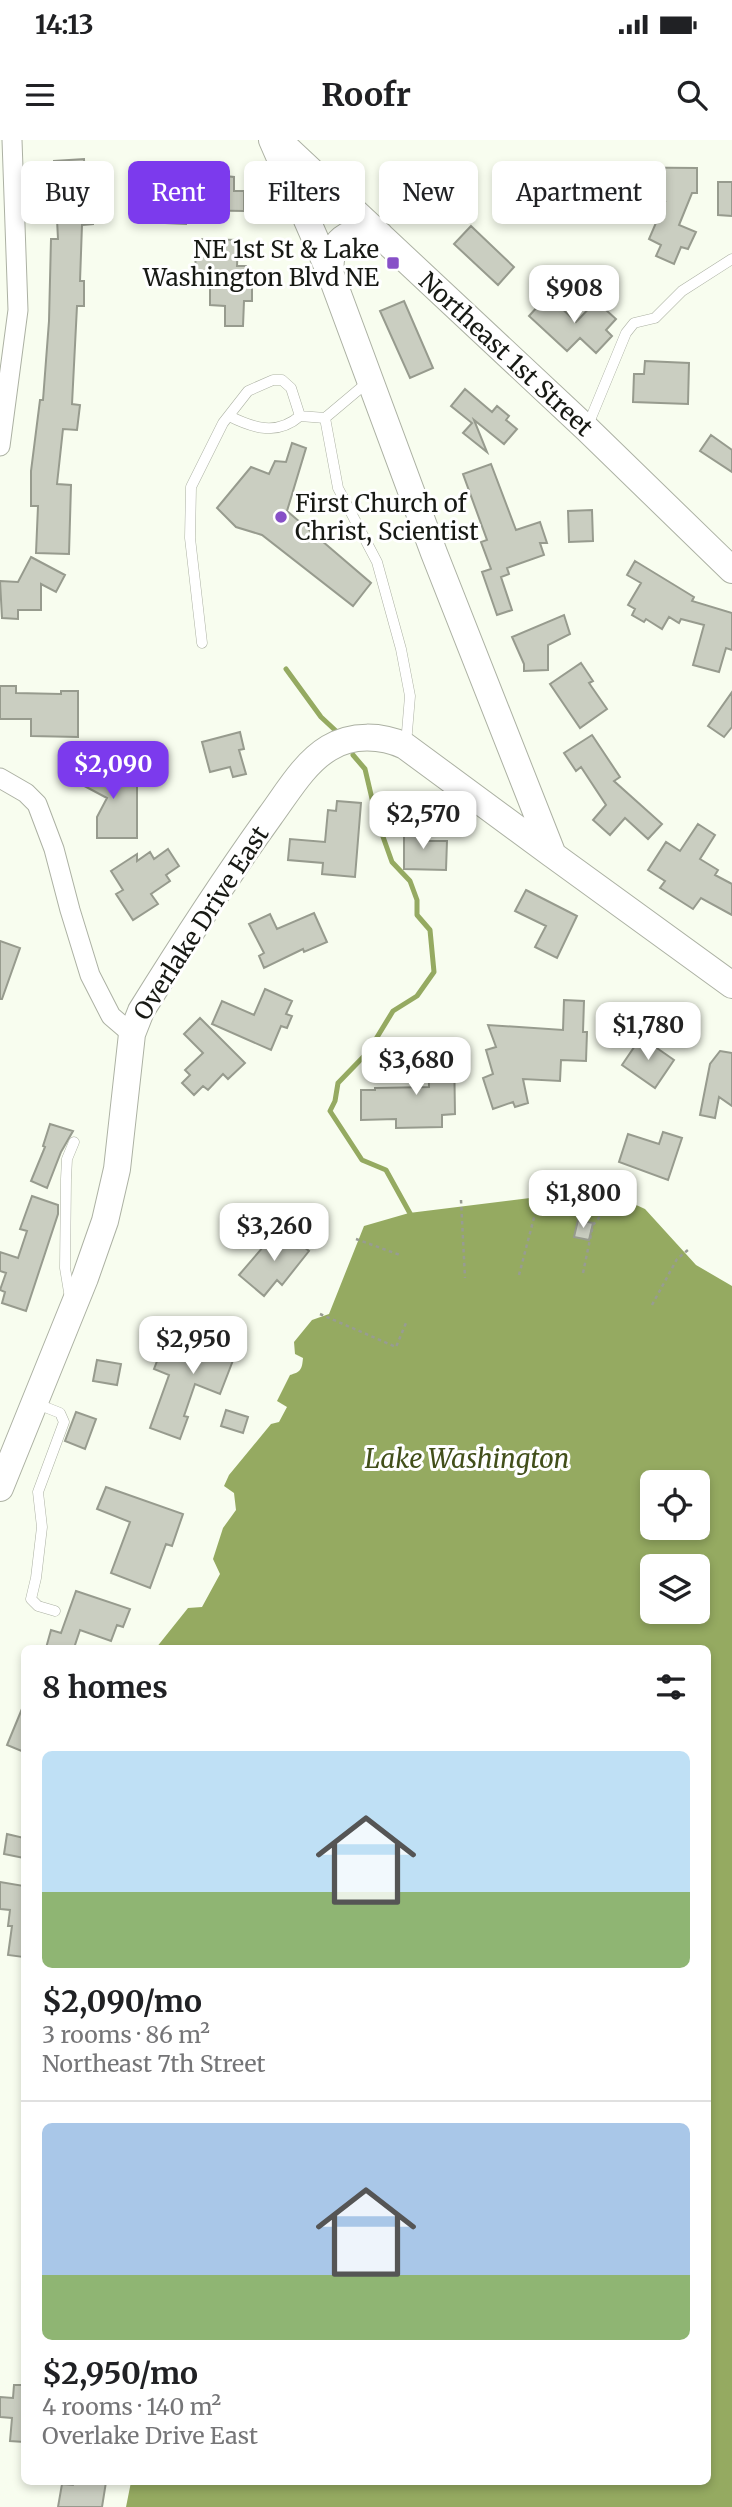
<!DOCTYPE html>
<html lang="en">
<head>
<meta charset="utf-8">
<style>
	:root { --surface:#fff; --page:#f2f2f2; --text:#202124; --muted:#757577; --line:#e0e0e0; --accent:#7c3aed }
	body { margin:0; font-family:Merriweather,serif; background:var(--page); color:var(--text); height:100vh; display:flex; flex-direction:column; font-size:26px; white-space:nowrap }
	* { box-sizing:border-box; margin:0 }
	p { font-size:23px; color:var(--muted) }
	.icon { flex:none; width:38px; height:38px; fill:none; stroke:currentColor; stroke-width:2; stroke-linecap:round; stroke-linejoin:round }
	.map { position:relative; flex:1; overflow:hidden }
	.details { position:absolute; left:21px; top:1505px; width:690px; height:840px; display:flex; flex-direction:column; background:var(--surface); border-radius:10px; box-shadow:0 4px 10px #0003 }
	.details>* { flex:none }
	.hud { position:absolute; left:21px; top:21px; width:691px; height:63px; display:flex; gap:14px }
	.controls { position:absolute; left:640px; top:1330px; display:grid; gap:14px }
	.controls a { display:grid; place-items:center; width:70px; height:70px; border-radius:10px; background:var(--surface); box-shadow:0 4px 10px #0003; font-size:35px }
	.price { position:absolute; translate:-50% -60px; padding:0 16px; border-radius:14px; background:#fff; color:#222; font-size:23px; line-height:46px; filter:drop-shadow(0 2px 4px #0008) }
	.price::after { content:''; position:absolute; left:50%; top:42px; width:21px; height:16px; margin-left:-10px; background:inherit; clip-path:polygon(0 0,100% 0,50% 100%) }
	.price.active { background:var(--accent); color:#fff }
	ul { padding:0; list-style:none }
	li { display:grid; align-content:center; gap:14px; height:371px; padding:0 21px }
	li+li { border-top:2px solid var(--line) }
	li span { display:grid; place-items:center; height:217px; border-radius:10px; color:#555 }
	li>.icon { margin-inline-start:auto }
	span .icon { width:126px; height:126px; fill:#fffc; stroke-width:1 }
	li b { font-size:30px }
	h2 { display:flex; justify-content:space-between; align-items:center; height:84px; padding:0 21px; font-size:30px }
	.chip { padding:0 24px; border-radius:10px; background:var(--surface); box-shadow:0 4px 10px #0003; font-size:24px; line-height:63px }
	.chip.active { background:var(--accent); color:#fff }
	.status { display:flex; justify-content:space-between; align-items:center; height:49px; padding:0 35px; background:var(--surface); direction:ltr }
	.status svg { height:19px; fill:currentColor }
	header { display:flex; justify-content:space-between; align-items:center; height:91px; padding:0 21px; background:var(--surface); font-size:32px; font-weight:700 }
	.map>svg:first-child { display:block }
	.water { fill:#95aa61; fill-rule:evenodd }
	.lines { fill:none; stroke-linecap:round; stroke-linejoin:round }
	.stream { stroke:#95aa61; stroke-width:5 }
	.building { fill:#cacec1; stroke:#979b8e; stroke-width:2 }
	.lane-casing { stroke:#acb1a3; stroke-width:11 }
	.street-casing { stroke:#acb1a3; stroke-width:21 }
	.secondary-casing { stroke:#acb1a3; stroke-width:28 }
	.path { stroke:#989c92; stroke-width:2.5; stroke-dasharray:3.5 3.5; stroke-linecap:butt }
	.lane { stroke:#fff; stroke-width:10 }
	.street { stroke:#fff; stroke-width:19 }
	.secondary { stroke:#fff; stroke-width:26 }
	.poi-dot { fill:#8750c7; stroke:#fff; stroke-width:2.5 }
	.labels { text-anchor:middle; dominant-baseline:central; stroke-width:6; stroke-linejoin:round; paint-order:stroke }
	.poi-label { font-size:24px; fill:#171914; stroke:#fff; text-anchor:end }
	.street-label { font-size:24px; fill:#171914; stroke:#fff }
	.water-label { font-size:26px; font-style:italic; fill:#424f1a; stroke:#fff }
</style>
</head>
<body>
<div class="status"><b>14:13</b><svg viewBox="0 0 49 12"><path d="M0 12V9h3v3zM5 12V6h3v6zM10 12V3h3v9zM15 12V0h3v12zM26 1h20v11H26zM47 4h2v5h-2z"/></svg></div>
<header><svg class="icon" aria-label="menu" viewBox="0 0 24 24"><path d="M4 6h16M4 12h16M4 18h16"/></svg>Roofr<svg class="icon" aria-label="search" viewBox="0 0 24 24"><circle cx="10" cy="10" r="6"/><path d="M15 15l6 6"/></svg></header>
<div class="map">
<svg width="732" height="2367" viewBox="0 0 732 2367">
	<rect width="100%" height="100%" fill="#f8fdef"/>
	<path class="water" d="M572,1055L580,1059L608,1055L621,1058L645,1069L696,1125L732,1146V2367H118H126L131,2342H707V1508H156L188,1468L202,1467L220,1434L213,1419L223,1388L236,1370L234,1353L224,1346L229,1335L271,1284L279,1282L287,1267L277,1261L290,1235C301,1232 302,1229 303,1218L295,1214L294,1202L312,1180L329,1174L364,1086L409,1073L546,1056ZM653,1342H698V1388H653ZM653,1426H698V1472H653Z"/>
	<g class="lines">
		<path class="stream" d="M286,529L321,577L336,591
			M353,615L365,629L377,680L392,722L410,741L417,760V775L430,790L434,832L417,856L393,871L368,912L338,943L335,961L330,971L362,1020L386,1030L412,1077"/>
	</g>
	<path class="building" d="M84,19L85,44H92L93,84L82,85L80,141H84V166H77L72,264L80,265L77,290L63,289L57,344L71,345L69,414L36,413L38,366H31V331L40,260H43L49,181L51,99H58L54,21Z
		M581,25V27L697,28V53H692L679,85L696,92L688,109L681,107L674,124L656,116L661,105L649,99L665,62H622V68H593L592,53H553V61H526V50H499L500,30L526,31V26Z
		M418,28H439V33L461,34V61L437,60V69L417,68L418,59L401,58L402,40L418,41Z
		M204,31H225V36L234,37V51H244V71L186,70V84L166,83L167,35H204Z
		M718,42H732V76L718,75Z
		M471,86L514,127L498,145L454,104Z
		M195,99L238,100L237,126H246V147H252V161H244L243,186H225V166L210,165V147H196Z
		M548,155L576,182L596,161L616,179L606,190L612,196L596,213L580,198L567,211L529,176Z
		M404,161L433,228L410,238L380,171Z
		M645,221L689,223L688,264L633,262L634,234H644Z
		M465,249L492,272L497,266L509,276L506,280L517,289L504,304L474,280L487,312L463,293L472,283L451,266Z
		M711,295L732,310V332L700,311Z
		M292,303L306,308L287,371L371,443L353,466L262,395L236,387L217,368L251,327L269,334L275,321L286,322Z
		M491,324L516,390L540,382L547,403H540L544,415L507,428L509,434L501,437L512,470L497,475L482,432L491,429L481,402L487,400L463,334Z
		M592,370L593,401L569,402L568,371Z
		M31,417L65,435L56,452L41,444V470H18V479L2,478L0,441L18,442Z
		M635,421L694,457L692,461L732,473V510L726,508L719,532L693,525L704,485L681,479L679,483L669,477L662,489L646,479L644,482L632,475L635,469L628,465L641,443L627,435Z
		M564,475L570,494L548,505V530L524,531V524L512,497Z
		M581,523L593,541L589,543L607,569L580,588L550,544Z
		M0,546H16V553L61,554V551H78V597L31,596V579H0Z
		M732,552V587L724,597L708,586Z
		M240,592L244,609L239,610L246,634L233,637L230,627L210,632L202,602Z
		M592,595L620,637L614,641L662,684L648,699L625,678L610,695L593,680L606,665L581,627L576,631L564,613Z
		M86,621L108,633H137V698H97V677L107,658L75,641Z
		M337,661L361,663L355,737L322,734L323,723L288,720L290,699L325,702L328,670L336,671Z
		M698,684L715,695L700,719L718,730L715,735L732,744V775L701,758L693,769L660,748L665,741L648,730L666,702L680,711Z
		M404,685H422V701H447L446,730L404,729Z
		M168,709L179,726L166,735L170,741L151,754L158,764L133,780L116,754L123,750L111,731L137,714V721L150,712L154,719Z
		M526,750L577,776L557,818L535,807L546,786L515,771Z
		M314,773L327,802L304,812L303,809L264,828L259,816L264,813L249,784L270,774L277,789Z
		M0,801L20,808L2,859H0Z
		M265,849L292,861L286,874L292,876L287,888L281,886L271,910L212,884L222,861L254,875Z
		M564,860L584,861L583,892H587L586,921L561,920L560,941L523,939L528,963L515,967L513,962L493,969L483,938L493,934L486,910L496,907L488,885L563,890Z
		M200,878L245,923L228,939L223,934L208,950L203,946L194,955L182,943L190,935L185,930L203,913L184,894Z
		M641,897L674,920L655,948L622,925Z
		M428,909H454L455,974L442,975V987L396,988V979L361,980V950H375V948L429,947Z
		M720,911L732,913V966L719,957L715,978L700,975L710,924Z
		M50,984L73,991L61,1012L47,1048L31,1041L45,1007L43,1006Z
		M663,992L682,998L668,1040L619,1022L628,994L659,1004Z
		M32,1056L58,1065V1074L26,1171L2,1163L5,1152L0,1150L6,1133L0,1131V1112L18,1118L27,1091L20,1089Z
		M578,1080L593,1083L589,1100L574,1097Z
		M283,1090L309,1111L282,1145L277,1140L264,1156L239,1135L269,1100L272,1102Z
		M211,1185L242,1197L220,1254L195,1244L184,1276L188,1277L180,1299L150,1288L169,1235L154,1229L161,1211L187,1221L201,1187L209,1190Z
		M97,1220L121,1224L117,1245L93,1241Z
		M226,1270L248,1277L243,1293L221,1286Z
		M76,1272L96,1279L85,1309L65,1301Z
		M106,1347L183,1374L172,1406L166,1404L150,1448L111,1433L130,1382L97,1369Z
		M76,1451L130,1469L123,1487L117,1485L111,1501L80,1490L74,1508H46L51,1490L61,1493Z
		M24,1564V1612L7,1605Z
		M7,1694L24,1698V1718L4,1714Z
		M0,1742L24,1746V1811L23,1817L8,1815L12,1786H8L10,1770L0,1769Z
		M14,2245H24V2302L10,2301L12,2278L0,2277V2257L13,2258Z
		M74,2342H106L102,2367H58L62,2344L73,2345Z"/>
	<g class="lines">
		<defs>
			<path id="lane" d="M369,241L325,278L338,348L377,422L401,509L410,556L406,604
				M229,276C253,288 277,296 300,276
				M588,285L626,193L634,183L655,178L682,151L732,119
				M202,503L190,398L191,347L223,283L248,251L273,240H282L291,248L300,276L325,278
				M70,1158L65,1128L66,1039L67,1019L74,1002
				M35,1263L60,1273L64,1282L38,1352L42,1387L36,1438L31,1459L38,1466L55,1471"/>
			<path id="street" d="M0,306L18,170L12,0
				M0,638L26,653L37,664L54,709L70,770L90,835L111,876L132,894"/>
			<path id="secondary" d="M272,0L331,135L434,413L553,715L732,845
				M278,0L587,289L732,430
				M331,135C327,102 349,85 380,95
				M0,1348L85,1138L105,1081L117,1029L132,894L141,871C182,805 224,740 270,676C287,653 304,623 329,608C352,594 381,595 405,606L553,715"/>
		</defs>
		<use href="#lane" class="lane-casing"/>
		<use href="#street" class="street-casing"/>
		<use href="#secondary" class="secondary-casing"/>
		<path class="path" d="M461,1060L465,1138
			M356,1099L400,1115
			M583,1133L593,1085L619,1054
			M519,1135L541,1051
			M652,1165L677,1119L689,1109
			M320,1174L396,1207L406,1183"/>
		<use href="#lane" class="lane"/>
		<use href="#street" class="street"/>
		<use href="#secondary" class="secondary"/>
	</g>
	<g class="poi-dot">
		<rect x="386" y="116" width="14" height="14" rx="3.5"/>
		<circle cx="281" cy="377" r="7"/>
	</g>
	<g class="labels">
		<g class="poi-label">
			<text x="379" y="109">NE 1st St &amp; Lake<tspan x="379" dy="28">Washington Blvd NE</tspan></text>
			<text x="295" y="363" text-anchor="start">First Church of<tspan x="295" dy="28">Christ, Scientist</tspan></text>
		</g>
		<g class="street-label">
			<text transform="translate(506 214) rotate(43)">Northeast 1st Street</text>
			<text transform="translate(201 783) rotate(-57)">Overlake Drive East</text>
		</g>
		<g class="water-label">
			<text x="467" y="1318">Lake Washington</text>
		</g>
	</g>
</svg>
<div class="controls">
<a><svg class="icon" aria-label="locate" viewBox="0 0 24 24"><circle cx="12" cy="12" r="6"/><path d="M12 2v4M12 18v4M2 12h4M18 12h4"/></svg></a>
<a><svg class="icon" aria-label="layers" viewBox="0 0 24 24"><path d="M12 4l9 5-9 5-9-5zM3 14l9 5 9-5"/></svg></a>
</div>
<b class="price" style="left:574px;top:185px">$908</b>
<b class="price active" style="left:113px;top:661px">$2,090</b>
<b class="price" style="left:423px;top:711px">$2,570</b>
<b class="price" style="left:648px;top:922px">$1,780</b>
<b class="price" style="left:416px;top:957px">$3,680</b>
<b class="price" style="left:583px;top:1090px">$1,800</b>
<b class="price" style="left:274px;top:1123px">$3,260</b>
<b class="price" style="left:193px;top:1236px">$2,950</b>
<div class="hud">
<a class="chip">Buy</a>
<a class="chip active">Rent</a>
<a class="chip">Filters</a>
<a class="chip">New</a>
<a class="chip">Apartment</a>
</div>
<section class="details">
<h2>8 homes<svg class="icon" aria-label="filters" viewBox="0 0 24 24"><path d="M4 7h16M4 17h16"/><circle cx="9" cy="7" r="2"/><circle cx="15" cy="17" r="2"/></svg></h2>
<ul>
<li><span style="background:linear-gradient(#bfe0f5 65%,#8fb573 0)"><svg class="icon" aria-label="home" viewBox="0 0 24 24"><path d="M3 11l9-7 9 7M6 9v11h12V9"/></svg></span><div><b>$2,090/mo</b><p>3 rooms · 86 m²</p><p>Northeast 7th Street</p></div></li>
<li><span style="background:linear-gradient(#a9c7e8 70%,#8fb573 0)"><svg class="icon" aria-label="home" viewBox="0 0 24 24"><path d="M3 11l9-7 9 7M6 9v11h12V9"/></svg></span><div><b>$2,950/mo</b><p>4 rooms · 140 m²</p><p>Overlake Drive East</p></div></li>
</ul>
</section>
</div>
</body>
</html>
